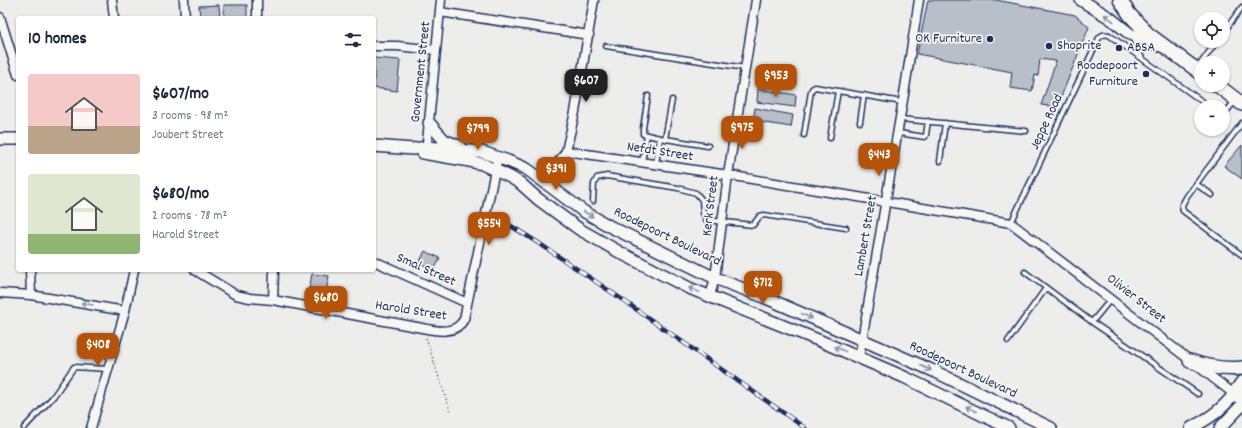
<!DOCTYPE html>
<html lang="en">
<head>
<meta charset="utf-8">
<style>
	:root { --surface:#fff; --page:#f2f2f3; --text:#1f2937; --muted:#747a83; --accent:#b45309 }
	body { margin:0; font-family:Dekko,sans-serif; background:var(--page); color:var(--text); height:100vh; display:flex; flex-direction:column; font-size:15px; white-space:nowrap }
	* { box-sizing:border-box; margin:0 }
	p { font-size:13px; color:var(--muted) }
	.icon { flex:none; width:22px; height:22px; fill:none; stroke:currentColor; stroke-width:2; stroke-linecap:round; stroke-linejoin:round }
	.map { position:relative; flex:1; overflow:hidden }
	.details { position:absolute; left:16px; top:16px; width:360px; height:256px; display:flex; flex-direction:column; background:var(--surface); border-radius:4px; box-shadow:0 1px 3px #0004 }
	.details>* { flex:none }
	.controls { position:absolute; left:1194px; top:12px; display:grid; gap:8px }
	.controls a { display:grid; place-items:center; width:36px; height:36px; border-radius:50%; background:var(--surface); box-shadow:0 1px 3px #0004; font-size:20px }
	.price { position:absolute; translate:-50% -34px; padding:0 9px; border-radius:8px; background:var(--accent); color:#fff; font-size:13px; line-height:26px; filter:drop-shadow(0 1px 2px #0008) }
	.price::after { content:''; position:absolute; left:50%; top:24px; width:12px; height:9px; margin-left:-6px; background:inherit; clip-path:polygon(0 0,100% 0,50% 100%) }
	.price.current { background:#222; color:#fff }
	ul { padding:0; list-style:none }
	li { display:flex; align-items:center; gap:12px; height:100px; padding:0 12px }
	li span { display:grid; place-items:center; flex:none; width:112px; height:80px; border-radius:4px; color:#555 }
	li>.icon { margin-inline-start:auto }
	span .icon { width:48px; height:48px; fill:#fffc; stroke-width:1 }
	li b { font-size:17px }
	h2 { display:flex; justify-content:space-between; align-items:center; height:48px; padding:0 12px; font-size:17px }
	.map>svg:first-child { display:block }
	.building { fill:#b9bfc8; stroke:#1b2f5e }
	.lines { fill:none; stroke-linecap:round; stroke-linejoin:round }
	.lane-casing { stroke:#1b2f5e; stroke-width:7 }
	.street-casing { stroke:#1b2f5e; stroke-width:11 }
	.secondary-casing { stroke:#1b2f5e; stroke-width:14 }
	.primary-casing { stroke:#1b2f5e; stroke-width:16 }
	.path { stroke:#1b2f5e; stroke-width:1.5; stroke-dasharray:1 3; stroke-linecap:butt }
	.lane { stroke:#f6f6f2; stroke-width:4 }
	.street { stroke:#f6f6f2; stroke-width:8 }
	.secondary { stroke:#f6f6f2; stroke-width:11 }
	.primary { stroke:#f6f6f2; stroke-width:13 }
	.rail-casing { stroke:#1b2f5e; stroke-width:4.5 }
	.rail { stroke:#f6f6f2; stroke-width:3; stroke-dasharray:9; stroke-linecap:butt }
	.oneway { stroke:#8892a8 }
	.poi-dot { fill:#1b2f5e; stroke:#f6f6f2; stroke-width:1.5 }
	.labels { text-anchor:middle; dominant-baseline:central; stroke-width:3.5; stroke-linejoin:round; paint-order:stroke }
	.poi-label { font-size:14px; fill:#1b2f5e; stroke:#f6f6f2; text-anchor:end }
	.street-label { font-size:14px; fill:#1b2f5e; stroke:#f6f6f2 }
</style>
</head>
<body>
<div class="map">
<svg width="1242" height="428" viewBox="0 0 1242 428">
	<rect width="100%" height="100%" fill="#edeeec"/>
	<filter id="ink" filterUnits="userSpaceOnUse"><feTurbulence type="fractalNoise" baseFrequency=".025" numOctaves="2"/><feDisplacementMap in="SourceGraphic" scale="8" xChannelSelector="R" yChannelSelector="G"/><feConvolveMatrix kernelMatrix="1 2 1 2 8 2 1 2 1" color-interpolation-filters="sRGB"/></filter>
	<g filter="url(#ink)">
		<path class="building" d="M928,0H996L1075,15L1089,27L1057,107L1041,105L1056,61L1040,59L1038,76L1035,75L1032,91L1010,88L1012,72L917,54Z
			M219,5L220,18H200L199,6Z
			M224,5H247V18H224Z
			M374,58L400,60L397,91L374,88Z
			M758,89L796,95L795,107L757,102Z
			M755,108L793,115L791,127L753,121Z
			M1242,145V179L1224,166Z
			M425,251L440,258L434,270L419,263Z
			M312,274L329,276L325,298L308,295Z"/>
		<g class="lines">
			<defs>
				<path id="lane" d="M1223,33L1242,7
					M1132,37L1142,58
					M606,46L745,68
					M1201,63L1217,41
					M648,96L643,128V134L660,138L708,146
					M1223,113L1226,112L1235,101
					M900,119L1026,131
					M860,122L864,95
					M1242,123L1187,196L1182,205L1183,211L1242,255
					M898,133L925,137L926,135L928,121
					M804,135L811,91L812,89L815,87L902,102
					M830,138L838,91
					M665,139L672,100
					M940,161L945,123
					M642,162L647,135
					M656,164L660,138
					M1196,184L1212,195
					M593,201L594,184L597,178L607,176L678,188L696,193L702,200L703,213L706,220L753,225L760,216L764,215L846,228
					M1011,223L1099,38C1102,34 1105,34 1109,35L1210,107
					M1025,272L1092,322L1111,299
					M1092,322L1198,394
					M1008,341L1046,288
					M24,428L53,397L74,367L108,369"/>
				<path id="street" d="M112,0L114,18
					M184,0L185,18
					M257,0V18
					M440,12L589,35
					M0,17L18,75
					M374,46H397L436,50
					M566,151L728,175L1011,223L1234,394
					M426,152L441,0
					M537,176L543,175L551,172L562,157L566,151L575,112L594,0
					M374,261L467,303
					M30,270L31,295
					M195,270L236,295L250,298L273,300L422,328C437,331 456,335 464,319L495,170L498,157
					M0,293L31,295L125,311
					M710,296L715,278L728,175L756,0
					M273,300L274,270
					M859,358L904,94L919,0
					M91,428L125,311L134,270"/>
				<path id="secondary" d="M1081,0L1110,18L1130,34L1160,46
					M429,123L444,140L459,146
					M0,139H18
					M374,146L413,149L427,147L482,152L508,161L527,169L583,211L611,227L715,278L764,297L936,372L1051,428
					M423,153L464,160L482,164L510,177L520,183L538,199L579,229L621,253L689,288L818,340L904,377L1009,428
					M1191,428C1208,419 1222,410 1234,394
					M1220,428L1242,405"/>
				<path id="primary" d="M1120,0L1130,15L1148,34L1201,73
					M1217,85L1242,104
					M1190,361C1208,367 1224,370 1242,368
					M1242,383L1234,394L1242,398"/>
			</defs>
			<use href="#lane" class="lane-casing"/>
			<use href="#street" class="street-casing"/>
			<use href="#secondary" class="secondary-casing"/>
			<use href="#primary" class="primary-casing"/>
			<path class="path" d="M426,338L450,411"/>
			<use href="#lane" class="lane"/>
			<use href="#street" class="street"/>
			<use href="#secondary" class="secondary"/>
			<use href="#primary" class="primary"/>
			<defs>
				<path id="rail" d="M503,221L540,244L620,298L805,428"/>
			</defs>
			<use href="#rail" class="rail-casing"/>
			<use href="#rail" class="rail"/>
		</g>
		<defs><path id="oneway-shaft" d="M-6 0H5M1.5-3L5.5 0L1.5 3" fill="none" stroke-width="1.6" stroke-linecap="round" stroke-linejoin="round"/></defs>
		<g class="oneway">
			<use href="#oneway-shaft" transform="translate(1109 18) rotate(-144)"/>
			<use href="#oneway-shaft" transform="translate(588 214) rotate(30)"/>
			<use href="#oneway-shaft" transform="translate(694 290) rotate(-157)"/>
			<use href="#oneway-shaft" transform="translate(87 304) rotate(-170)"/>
			<use href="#oneway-shaft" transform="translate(807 316) rotate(23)"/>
			<use href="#oneway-shaft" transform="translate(840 349) rotate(-156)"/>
			<use href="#oneway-shaft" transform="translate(926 368) rotate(24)"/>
			<use href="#oneway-shaft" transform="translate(971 409) rotate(-154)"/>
		</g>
	</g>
	<g class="poi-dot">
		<circle cx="990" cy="39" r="4"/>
		<circle cx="1049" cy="46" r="4"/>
		<circle cx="1119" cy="48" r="4"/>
		<circle cx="1146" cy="74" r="4"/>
	</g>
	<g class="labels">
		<g class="poi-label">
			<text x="982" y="39">OK Furniture</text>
			<text x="1057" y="46" text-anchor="start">Shoprite</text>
			<text x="1127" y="48" text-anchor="start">ABSA</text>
			<text x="1138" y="66">Roodepoort<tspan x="1138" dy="16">Furniture</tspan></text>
		</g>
		<g class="street-label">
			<text transform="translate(421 72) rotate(-84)">Government Street</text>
			<text transform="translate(1047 122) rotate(-65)">Jeppe Road</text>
			<text transform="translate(660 152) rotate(9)">Nefdt Street</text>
			<text transform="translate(711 206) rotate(-83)">Kerk Street</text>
			<text transform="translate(866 236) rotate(-80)">Lambert Street</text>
			<text transform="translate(667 237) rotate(26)">Roodepoort Boulevard</text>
			<text transform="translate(426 270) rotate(24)">Smal Street</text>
			<text transform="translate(1136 299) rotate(38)">Olivier Street</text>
			<text transform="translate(411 311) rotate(9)">Harold Street</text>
			<text transform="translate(963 370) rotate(25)">Roodepoort Boulevard</text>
		</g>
	</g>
</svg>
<div class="controls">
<a><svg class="icon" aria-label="locate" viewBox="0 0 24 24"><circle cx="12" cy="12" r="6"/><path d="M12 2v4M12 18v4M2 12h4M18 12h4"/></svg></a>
<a>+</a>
<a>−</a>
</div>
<b class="price" style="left:776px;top:98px">$953</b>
<b class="price current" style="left:586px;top:103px">$607</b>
<b class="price" style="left:742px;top:150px">$975</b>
<b class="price" style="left:478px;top:151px">$799</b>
<b class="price" style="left:879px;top:177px">$443</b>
<b class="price" style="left:556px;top:191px">$391</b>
<b class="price" style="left:489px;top:246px">$554</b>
<b class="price" style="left:763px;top:305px">$712</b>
<b class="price" style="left:326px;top:320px">$680</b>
<b class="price" style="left:98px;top:367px">$408</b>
<section class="details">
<h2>10 homes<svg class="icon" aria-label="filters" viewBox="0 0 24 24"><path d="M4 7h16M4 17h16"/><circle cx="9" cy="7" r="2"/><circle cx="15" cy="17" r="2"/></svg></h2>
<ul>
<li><span style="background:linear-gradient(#f6c9c9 65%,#b9a48a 0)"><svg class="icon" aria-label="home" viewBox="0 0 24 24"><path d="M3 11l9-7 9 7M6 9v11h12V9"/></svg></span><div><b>$607/mo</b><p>3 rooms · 98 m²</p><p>Joubert Street</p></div></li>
<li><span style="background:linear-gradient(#dfe7d0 75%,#8fb573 0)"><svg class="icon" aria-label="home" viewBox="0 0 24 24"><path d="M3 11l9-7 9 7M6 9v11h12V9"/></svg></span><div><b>$680/mo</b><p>2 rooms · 78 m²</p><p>Harold Street</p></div></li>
</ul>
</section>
</div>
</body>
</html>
